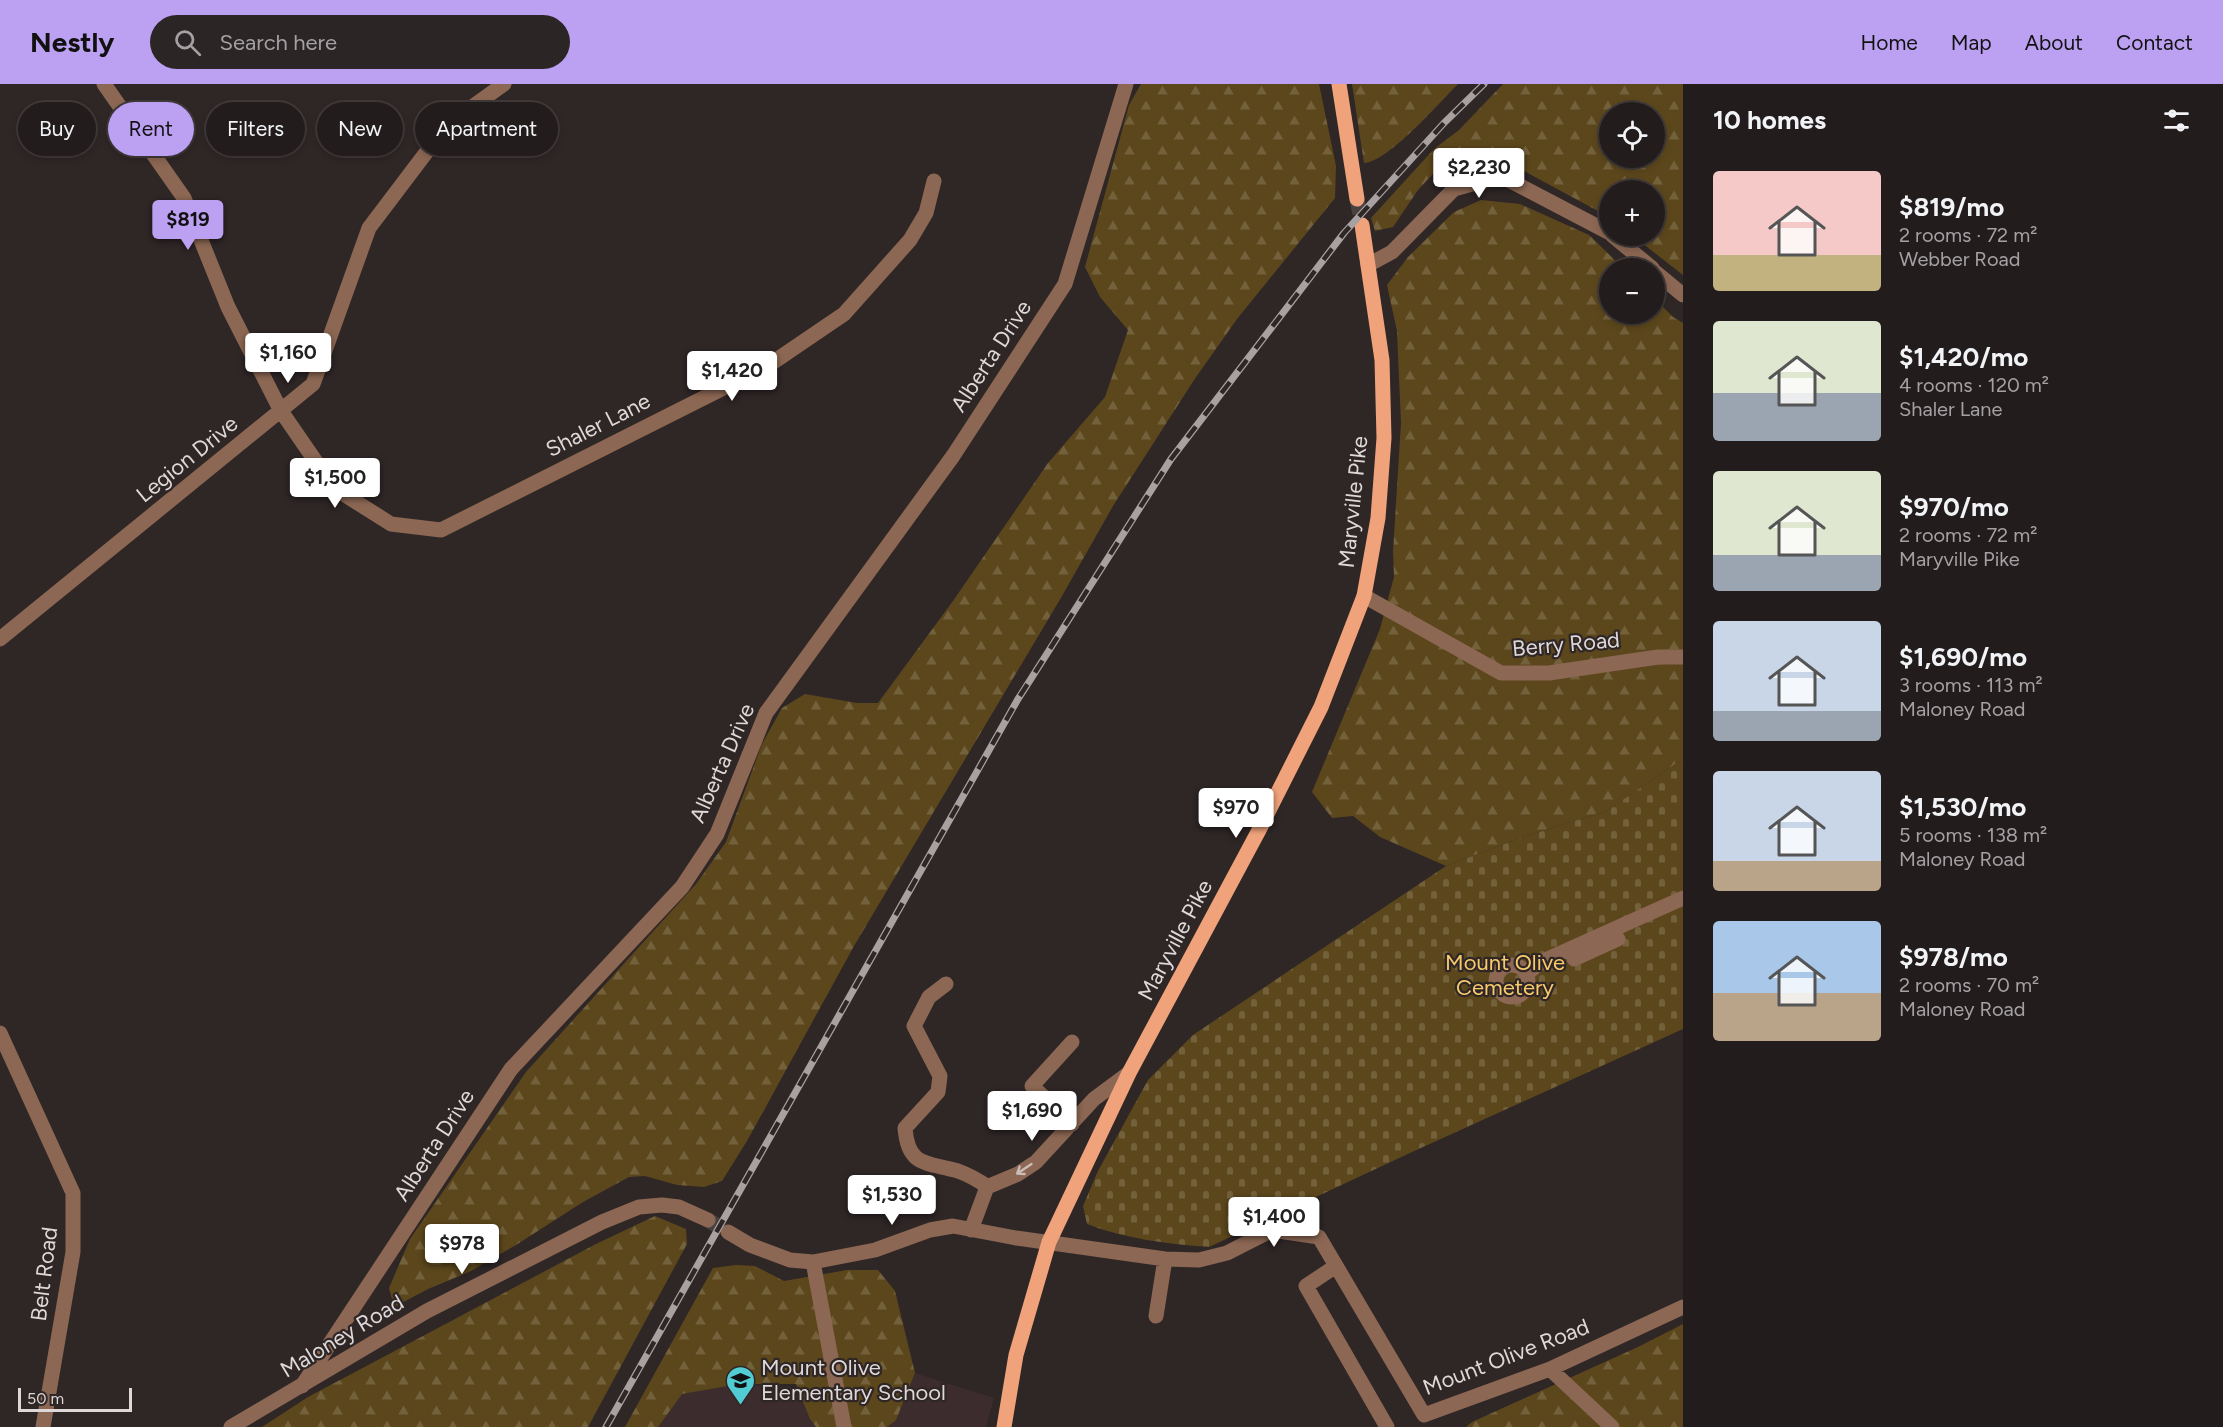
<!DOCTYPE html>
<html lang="en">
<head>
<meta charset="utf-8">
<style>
	:root { --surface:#231c1c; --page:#2b2525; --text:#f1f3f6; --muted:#a3a1a3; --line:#403a3b; --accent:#bca0f2 }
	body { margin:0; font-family:Figtree,sans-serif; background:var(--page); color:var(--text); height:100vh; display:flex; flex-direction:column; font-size:22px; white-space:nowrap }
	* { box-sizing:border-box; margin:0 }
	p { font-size:20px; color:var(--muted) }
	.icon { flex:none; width:33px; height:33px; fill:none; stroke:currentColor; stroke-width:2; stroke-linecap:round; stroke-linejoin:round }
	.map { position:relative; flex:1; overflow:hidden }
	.panel { display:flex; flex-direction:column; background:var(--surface); width:540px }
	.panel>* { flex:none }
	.top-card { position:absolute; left:18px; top:18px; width:570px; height:54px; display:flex; gap:12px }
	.tools { position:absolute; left:1599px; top:18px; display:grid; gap:12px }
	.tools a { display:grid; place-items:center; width:66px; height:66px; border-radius:50%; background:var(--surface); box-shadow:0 3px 9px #0003,0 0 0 2px var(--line); font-size:30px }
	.scale { position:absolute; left:18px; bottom:15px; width:114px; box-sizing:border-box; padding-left:6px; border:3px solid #ded8d8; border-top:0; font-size:16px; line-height:21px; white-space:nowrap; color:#ded8d8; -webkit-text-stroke:4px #2f2626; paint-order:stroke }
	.price { position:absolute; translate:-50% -51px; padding:0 14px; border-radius:6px; background:#fff; color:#222; font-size:20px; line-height:39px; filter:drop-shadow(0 2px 3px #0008) }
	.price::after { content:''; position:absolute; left:50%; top:36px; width:18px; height:14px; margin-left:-9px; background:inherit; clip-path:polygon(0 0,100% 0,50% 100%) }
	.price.active { background:var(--accent); color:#111 }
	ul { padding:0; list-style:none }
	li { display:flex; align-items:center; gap:18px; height:150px; padding:0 30px }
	li span { display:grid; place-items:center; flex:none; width:168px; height:120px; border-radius:6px; color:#555 }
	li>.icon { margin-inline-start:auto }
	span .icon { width:72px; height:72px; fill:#fffc; stroke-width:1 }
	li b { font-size:26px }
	h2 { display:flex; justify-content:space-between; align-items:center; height:72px; padding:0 30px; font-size:26px }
	.chip { padding:0 21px; border-radius:27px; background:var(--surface); box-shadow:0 3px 9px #0003,0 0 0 2px var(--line); font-size:21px; line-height:54px }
	.chip.active { background:var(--accent); color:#111 }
	header { display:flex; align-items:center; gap:36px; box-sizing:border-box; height:84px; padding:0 30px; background:var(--accent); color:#111 }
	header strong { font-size:28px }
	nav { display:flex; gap:33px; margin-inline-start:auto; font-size:21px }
	.search { width:420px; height:54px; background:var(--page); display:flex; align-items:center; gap:15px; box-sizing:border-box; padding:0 21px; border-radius:33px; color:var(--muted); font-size:22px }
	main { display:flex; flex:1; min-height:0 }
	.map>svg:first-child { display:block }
	.built { fill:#3d2c2d }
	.forest { fill:url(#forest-firs); fill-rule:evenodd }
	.cemetery { fill:url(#cemetery-stones) }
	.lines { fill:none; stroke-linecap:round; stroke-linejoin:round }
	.minor-tunnel { stroke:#494141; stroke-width:15; stroke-dasharray:15 8; stroke-linecap:butt }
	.major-tunnel { stroke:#494141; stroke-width:15; stroke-dasharray:15 8; stroke-linecap:butt }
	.minor { stroke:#8c6753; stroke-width:15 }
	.major { stroke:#f0a37b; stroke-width:15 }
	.rail-casing { stroke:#a8a1a1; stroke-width:7 }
	.rail { stroke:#2f2626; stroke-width:4.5; stroke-dasharray:14; stroke-linecap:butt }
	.oneway { stroke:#cabcb7 }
	.labels { text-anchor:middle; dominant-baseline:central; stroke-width:4.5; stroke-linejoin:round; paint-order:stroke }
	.street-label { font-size:22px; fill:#ded8d8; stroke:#2f2626 }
	.park-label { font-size:22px; fill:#f8ca6c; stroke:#2f2626 }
	.poi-label { font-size:22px; fill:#ded8d8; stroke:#2f2626; text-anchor:start }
</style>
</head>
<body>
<header>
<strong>Nestly</strong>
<div class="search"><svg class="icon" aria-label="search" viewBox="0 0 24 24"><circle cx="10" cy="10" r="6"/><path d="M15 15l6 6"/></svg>Search here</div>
<nav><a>Home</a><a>Map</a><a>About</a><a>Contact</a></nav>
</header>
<main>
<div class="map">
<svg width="1683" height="1343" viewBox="0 0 1683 1343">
	<defs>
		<pattern id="forest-firs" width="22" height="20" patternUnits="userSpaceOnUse" patternTransform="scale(1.5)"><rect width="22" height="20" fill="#5c471c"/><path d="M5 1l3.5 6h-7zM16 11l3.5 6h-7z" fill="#73613c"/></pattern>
		<pattern id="cemetery-stones" width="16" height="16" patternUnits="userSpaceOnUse" patternTransform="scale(1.5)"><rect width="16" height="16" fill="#5c471c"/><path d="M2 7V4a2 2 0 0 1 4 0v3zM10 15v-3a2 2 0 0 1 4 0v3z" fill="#73613c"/></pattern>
	</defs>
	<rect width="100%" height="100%" fill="#2f2626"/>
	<path class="built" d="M915,1289L994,1314L986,1343H887L896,1335Z
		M738,1300L802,1304L810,1335L816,1343H658L681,1310Z"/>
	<path class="forest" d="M1141,0H1319L1336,82L1335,114L1237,235L1194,296L1113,422L1062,512L854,862L747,1057L722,1097L704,1103L677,1101L645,1092L629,1093L583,1118L516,1161L469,1188L428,1205L394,1223L389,1204L410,1155L526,988L696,800L726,758L762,660L782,624L805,610L857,619H878L953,517L1048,379L1105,313L1128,246L1100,213L1085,183L1129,21Z
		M1352,0H1458C1439,19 1388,78 1364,79Z
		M1503,0H1683V191L1633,152H1654V106H1610L1609,133L1511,80L1457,64L1418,106L1393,143L1375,147L1371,134L1434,65L1459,46ZM1610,28H1654V74H1610Z
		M1481,116L1520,120L1589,151L1623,184H1610V230H1654L1655,215L1673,233L1683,239V675L1606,727L1523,753L1446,782L1380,753L1353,732L1332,734L1312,708L1380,545L1394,493L1393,468L1401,339L1397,247L1387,201L1408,173L1454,128Z
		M655,1132L686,1145L687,1160L588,1343H262L308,1313L596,1160Z
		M736,1181L755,1182L784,1197L847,1186H878L895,1207L915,1289L896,1336L887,1343H816L810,1335L796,1300H739L682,1310L658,1343H625L713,1184Z
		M1683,1240V1343H1466L1472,1338L1638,1263Z"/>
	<path class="cemetery" d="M1683,675V945L1412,1068L1209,1163C1167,1160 1126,1155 1087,1140L1083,1122L1098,1087L1148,996L1193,951L1446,782L1523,753L1606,727Z"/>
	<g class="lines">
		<path class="minor-tunnel" d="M708,1136L728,1148"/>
		<path class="major-tunnel" d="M1357,115L1362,141"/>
		<path class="minor" d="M104,0L184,114L228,223L281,327L334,404L391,440L441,446L769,281L844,230L910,156L926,129L934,97
			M1613,152L1652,184
			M1368,181L1392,168L1454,105L1501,92L1610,149
			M1654,187L1683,211
			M1364,512L1501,589H1549L1658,573H1683
			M0,555L313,300L369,144L447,41L504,0
			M1574,875L1618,855
			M1496 897a16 16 0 1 1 32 0a16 16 0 1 1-32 0Z
			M1526,890L1543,877L1683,814
			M946,900L929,913L914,942L940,992L938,1008L905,1044C908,1084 928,1078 958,1087C969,1091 978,1096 988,1103
			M0,949L73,1109V1168L43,1343
			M1072,1040L1032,1002L1072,958
			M971,1146L987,1103L1018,1090L1036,1078L1094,1015L1129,989
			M728,1148L750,1161L790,1176L813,1178L875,1166L930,1146L953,1142L1016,1154L1165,1175L1199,1176L1227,1169L1272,1146L1319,1153L1424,1331
			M813,1178L844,1343
			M1336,1182L1306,1202L1387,1343
			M1156,1232L1165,1175
			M1550,1285L1612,1343
			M302,1302L511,985L682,803L717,750L766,629L953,372L1065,200L1126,0
			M1424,1331L1550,1285L1683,1223
			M231,1343L427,1227L602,1138L639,1123L662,1121L679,1123L708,1136"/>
		<path class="major" d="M1339,0L1357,115
			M1004,1343L1016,1271L1049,1158L1129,989L1258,748L1321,623L1364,512L1378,434L1384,354L1382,276L1362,141"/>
		<defs>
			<path id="rail" d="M606,1343L1018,615L1171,375L1344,149L1444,39L1484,0"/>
		</defs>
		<use href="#rail" class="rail-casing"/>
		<use href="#rail" class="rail"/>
	</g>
	<defs><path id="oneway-shaft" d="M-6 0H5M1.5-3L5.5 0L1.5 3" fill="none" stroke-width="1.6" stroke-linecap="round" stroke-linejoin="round" transform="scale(1.5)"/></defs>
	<use class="oneway" href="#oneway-shaft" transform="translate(1024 1085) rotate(146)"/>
	<defs>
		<symbol id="school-pin" viewBox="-11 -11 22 30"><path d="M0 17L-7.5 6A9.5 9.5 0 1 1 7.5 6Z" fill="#51ccd3" stroke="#2f2626"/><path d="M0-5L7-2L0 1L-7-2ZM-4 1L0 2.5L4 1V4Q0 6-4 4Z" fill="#111"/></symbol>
	</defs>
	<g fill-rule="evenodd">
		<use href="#school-pin" x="724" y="1280" width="33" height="45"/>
	</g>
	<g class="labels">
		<g class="street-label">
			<text transform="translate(991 272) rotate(-57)">Alberta Drive</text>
			<text transform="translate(598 341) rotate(-27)">Shaler Lane</text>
			<text transform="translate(187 375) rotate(-39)">Legion Drive</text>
			<text transform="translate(1353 418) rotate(-84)">Maryville Pike</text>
			<text transform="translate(1566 560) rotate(-5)">Berry Road</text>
			<text transform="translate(722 679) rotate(-66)">Alberta Drive</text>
			<text transform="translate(1175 856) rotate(-62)">Maryville Pike</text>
			<text transform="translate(434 1061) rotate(-57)">Alberta Drive</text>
			<text transform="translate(44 1190) rotate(-83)">Belt Road</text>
			<text transform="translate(342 1252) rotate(-31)">Maloney Road</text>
			<text transform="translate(1506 1273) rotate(-21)">Mount Olive Road</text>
		</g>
		<g class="park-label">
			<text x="1505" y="878">Mount Olive<tspan x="1505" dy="25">Cemetery</tspan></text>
		</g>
		<g class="poi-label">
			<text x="761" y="1283">Mount Olive<tspan x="761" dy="25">Elementary School</tspan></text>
		</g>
	</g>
</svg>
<div class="tools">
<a><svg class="icon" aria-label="locate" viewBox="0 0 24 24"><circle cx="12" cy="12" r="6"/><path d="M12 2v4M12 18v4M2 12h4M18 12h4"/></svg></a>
<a>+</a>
<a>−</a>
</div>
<div class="scale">50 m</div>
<b class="price" style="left:1479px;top:115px">$2,230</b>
<b class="price active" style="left:188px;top:167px">$819</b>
<b class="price" style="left:288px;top:300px">$1,160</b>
<b class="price" style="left:732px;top:318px">$1,420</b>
<b class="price" style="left:335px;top:425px">$1,500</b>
<b class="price" style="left:1236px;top:755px">$970</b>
<b class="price" style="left:1032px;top:1058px">$1,690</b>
<b class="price" style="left:892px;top:1142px">$1,530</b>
<b class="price" style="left:1274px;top:1164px">$1,400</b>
<b class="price" style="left:462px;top:1191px">$978</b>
<div class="top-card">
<a class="chip">Buy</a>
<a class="chip active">Rent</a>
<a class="chip">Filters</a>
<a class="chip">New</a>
<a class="chip">Apartment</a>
</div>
</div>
<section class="panel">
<h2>10 homes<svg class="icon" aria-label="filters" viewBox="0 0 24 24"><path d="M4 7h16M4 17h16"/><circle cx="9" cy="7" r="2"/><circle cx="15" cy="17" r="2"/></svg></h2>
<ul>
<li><span style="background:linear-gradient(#f6c9c9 70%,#c2b280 0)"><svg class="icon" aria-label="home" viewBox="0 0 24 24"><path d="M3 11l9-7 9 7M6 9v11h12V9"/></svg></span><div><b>$819/mo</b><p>2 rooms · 72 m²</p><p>Webber Road</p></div></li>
<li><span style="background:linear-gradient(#dfe7d0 60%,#9aa5b1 0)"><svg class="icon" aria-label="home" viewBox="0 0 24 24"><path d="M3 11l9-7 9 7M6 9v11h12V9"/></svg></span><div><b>$1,420/mo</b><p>4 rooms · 120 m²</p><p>Shaler Lane</p></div></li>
<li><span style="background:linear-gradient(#dfe7d0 70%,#9aa5b1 0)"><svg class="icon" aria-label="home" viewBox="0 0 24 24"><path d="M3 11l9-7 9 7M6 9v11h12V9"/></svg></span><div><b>$970/mo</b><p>2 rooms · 72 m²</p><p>Maryville Pike</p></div></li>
<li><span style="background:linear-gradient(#c9d6e8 75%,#9aa5b1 0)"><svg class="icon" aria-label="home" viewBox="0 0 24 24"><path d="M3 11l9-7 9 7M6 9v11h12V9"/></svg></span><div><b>$1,690/mo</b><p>3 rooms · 113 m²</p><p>Maloney Road</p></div></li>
<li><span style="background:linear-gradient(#c9d6e8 75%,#b9a48a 0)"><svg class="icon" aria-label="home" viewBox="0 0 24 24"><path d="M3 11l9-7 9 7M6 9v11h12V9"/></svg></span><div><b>$1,530/mo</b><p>5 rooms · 138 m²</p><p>Maloney Road</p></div></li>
<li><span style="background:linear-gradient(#a9c7e8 60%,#b9a48a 0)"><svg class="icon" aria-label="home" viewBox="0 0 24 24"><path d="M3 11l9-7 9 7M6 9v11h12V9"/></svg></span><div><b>$978/mo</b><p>2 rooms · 70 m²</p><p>Maloney Road</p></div></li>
</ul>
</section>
</main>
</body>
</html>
